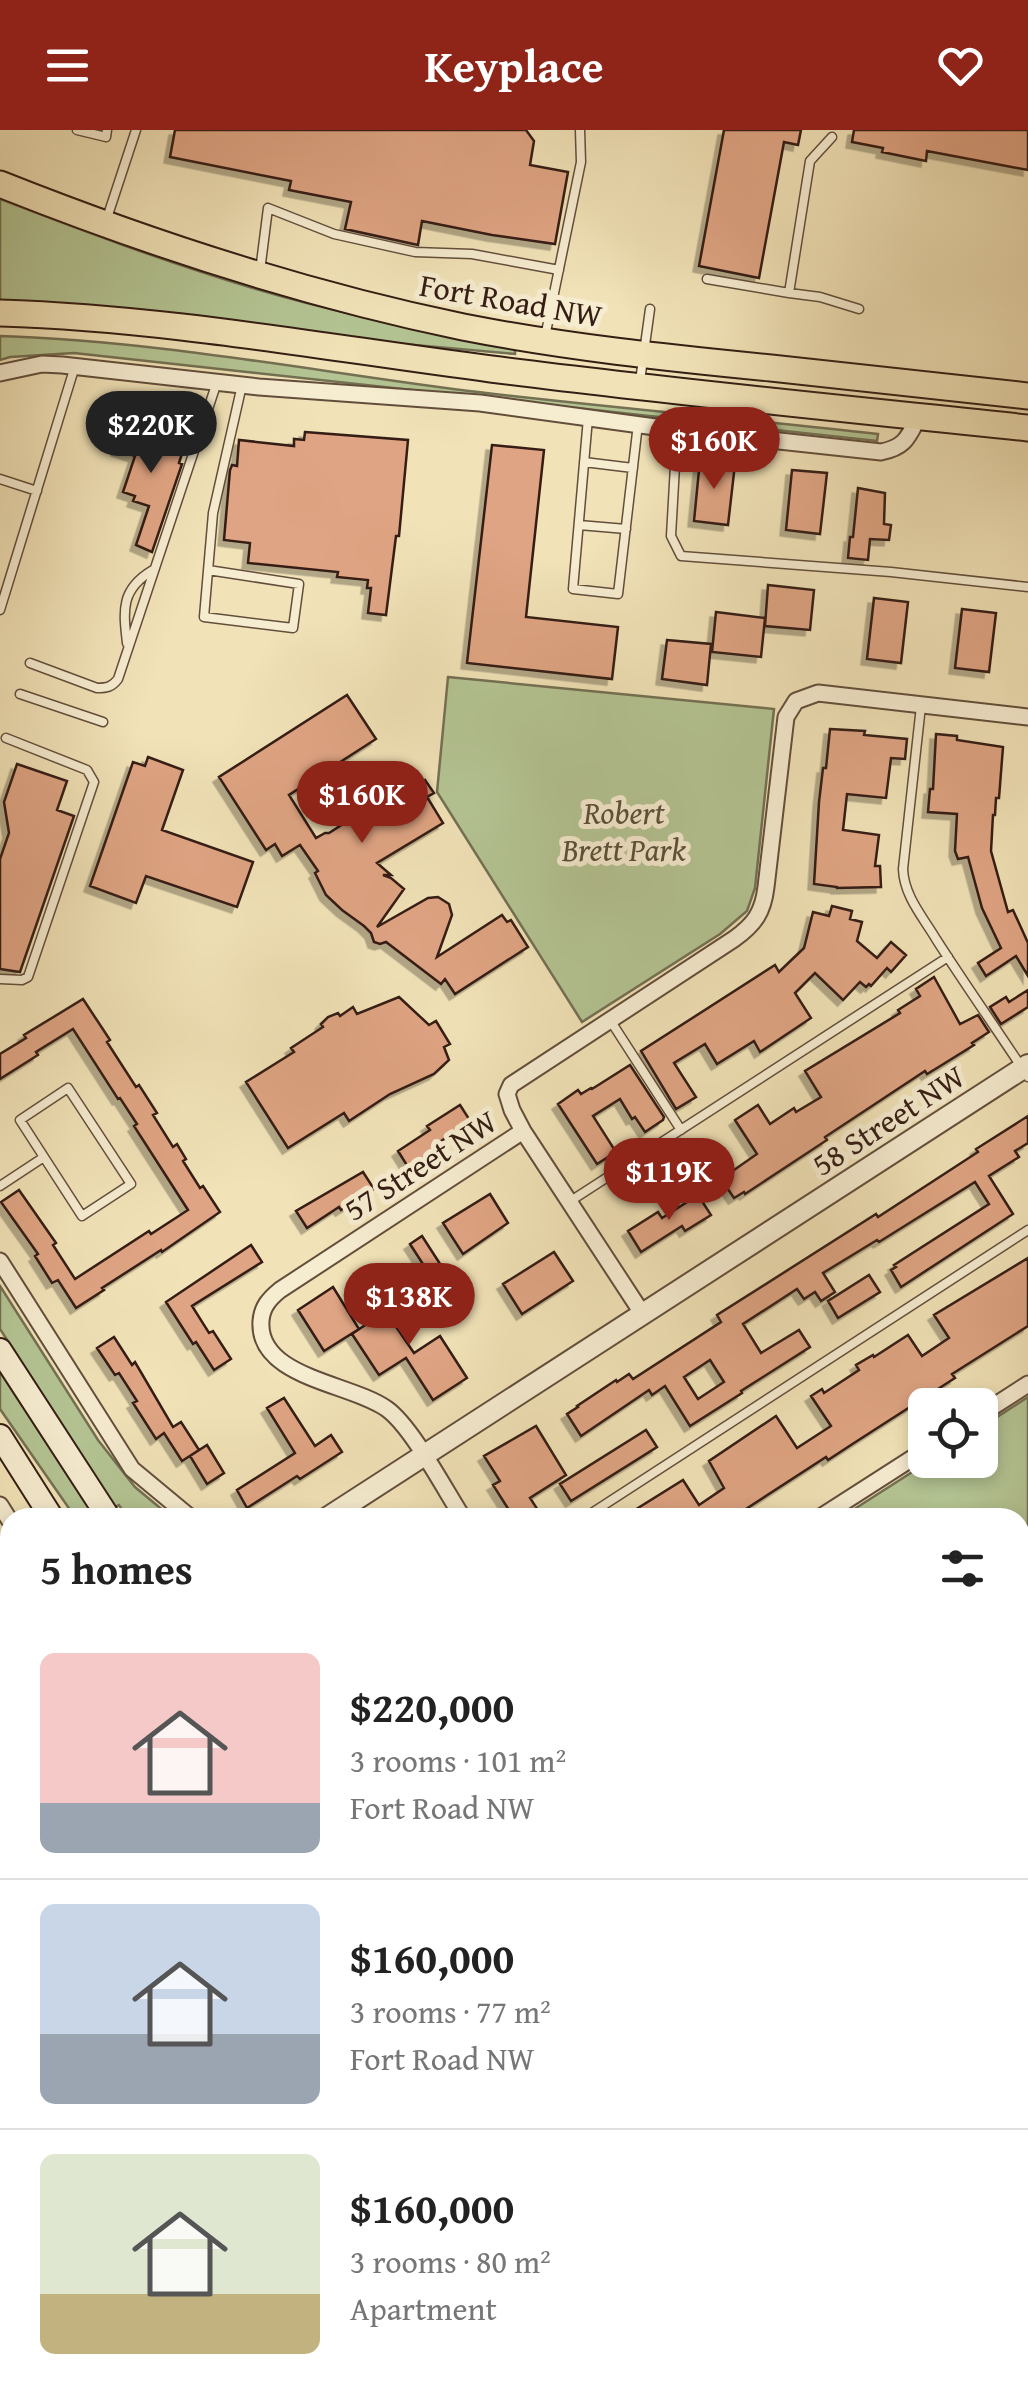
<!DOCTYPE html>
<html lang="en">
<head>
<meta charset="utf-8">
<style>
	:root { --surface:#fff; --page:#f6f6f6; --text:#222; --muted:#767676; --line:#e0e0e0; --accent:#8f2418 }
	body { margin:0; font-family:"Gentium Book Plus",serif; background:var(--page); color:var(--text); height:100vh; display:flex; flex-direction:column; font-size:38px; white-space:nowrap }
	* { box-sizing:border-box; margin:0 }
	p { font-size:32px; color:var(--muted) }
	.icon { flex:none; width:55px; height:55px; fill:none; stroke:currentColor; stroke-width:2; stroke-linecap:round; stroke-linejoin:round }
	.map { position:relative; flex:1; overflow:hidden }
	.drawer { position:absolute; left:0px; top:1378px; width:1030px; height:892px; display:flex; flex-direction:column; background:var(--surface); border-radius:30px 30px 0 0; box-shadow:0 5px 15px #0003 }
	.drawer>* { flex:none }
	.fabs { position:absolute; left:908px; top:1258px; display:grid; gap:20px }
	.fabs a { display:grid; place-items:center; width:90px; height:90px; border-radius:15px; background:var(--surface); box-shadow:0 5px 15px #0003; font-size:50px }
	.price { position:absolute; translate:-50% -85px; padding:0 22px; border-radius:35px; background:var(--accent); color:#fff; font-size:32px; line-height:65px; filter:drop-shadow(0 2px 5px #0008) }
	.price::after { content:''; position:absolute; left:50%; top:60px; width:30px; height:22px; margin-left:-15px; background:inherit; clip-path:polygon(0 0,100% 0,50% 100%) }
	.price.selected { background:#222; color:#fff }
	ul { padding:0; list-style:none }
	li { display:flex; align-items:center; gap:30px; height:250px; padding:0 40px }
	li+li { border-top:2px solid var(--line) }
	li span { display:grid; place-items:center; flex:none; width:280px; height:200px; border-radius:15px; color:#555 }
	li>.icon { margin-inline-start:auto }
	span .icon { width:120px; height:120px; fill:#fffc; stroke-width:1 }
	li b { font-size:42px }
	h2 { display:flex; justify-content:space-between; align-items:center; height:120px; padding:0 40px; font-size:42px }
	header { display:flex; justify-content:space-between; align-items:center; height:130px; padding:0 40px; background:var(--accent); color:#fff; font-size:45px; font-weight:700 }
	.map>svg:first-child { display:block }
	.green { fill:#b4c493; stroke:#747053; stroke-width:2.5 }
	.building { fill:#dfa483; stroke:#341d13; stroke-width:2.5; fill-rule:evenodd; filter:url(#shadow) }
	.lines { fill:none; stroke-linecap:round; stroke-linejoin:round }
	.service-casing { stroke:#634e3c; stroke-width:11 }
	.minor-casing { stroke:#634e3c; stroke-width:19 }
	.tertiary-casing { stroke:#634e3c; stroke-width:24 }
	.secondary-casing { stroke:#341d13; stroke-width:26 }
	.primary-casing { stroke:#341d13; stroke-width:29 }
	.service { stroke:#f6ecd0; stroke-width:8 }
	.minor { stroke:#f6ecd0; stroke-width:15 }
	.tertiary { stroke:#f6ecd0; stroke-width:20 }
	.secondary { stroke:#f6ecd0; stroke-width:22 }
	.primary { stroke:#f1e2b7; stroke-width:25 }
	.labels { text-anchor:middle; dominant-baseline:central; stroke-width:10; stroke-linejoin:round; paint-order:stroke }
	.street-label { font-size:32px; fill:#341d13; stroke:#f6ecd0 }
	.park-label { font-size:32px; font-style:italic; fill:#5a4f39; stroke:#f6ecd0 }
</style>
</head>
<body>
<header><svg class="icon" aria-label="menu" viewBox="0 0 24 24"><path d="M4 6h16M4 12h16M4 18h16"/></svg>Keyplace<svg class="icon" aria-label="heart" viewBox="0 0 24 24"><path d="M12 20l-8-8c-3-5 5-10 8-4 3-6 11-1 8 4z"/></svg></header>
<div class="map">
<svg width="1028" height="2268" viewBox="0 0 1028 2268">
	<defs>
		<filter id="shadow"><feDropShadow dx="-5.5" dy="5.5" stdDeviation="0" flood-color="#0004"/></filter>
	</defs>
	<rect width="100%" height="100%" fill="#f1e2b7"/>
	<filter id="stains"><feTurbulence type="fractalNoise" baseFrequency=".002" numOctaves="4"/><feColorMatrix values="0 0 0 0 .2 0 0 0 0 .09 0 0 0 0 .02 0 0 0 .5 -.17"/></filter>
	<radialGradient id="worn" r=".72"><stop offset=".6" stop-color="#630" stop-opacity="0"/><stop offset="1" stop-color="#630" stop-opacity=".3"/></radialGradient>
	<path class="green" d="M0,69C81,100 163,131 246,156C334,183 425,200 515,218V224L347,209L0,171Z
		M0,206C158,211 312,241 469,261C605,277 741,289 878,304L877,311L74,223L10,227L0,230Z
		M448,547L774,579L755,758L747,781L720,804L582,892L437,662Z
		M0,1156L98,1310L135,1357L171,1387H127L119,1375L115,1377L0,1199Z
		M0,1241L95,1387H75L0,1279Z
		M1028,1267V1544L1020,1549V1388L842,1387L931,1330H980V1298Z
		M0,1858L10,1873V2174L0,2182Z
		M1020,2015L1028,2028V2149L1020,2154Z"/>
	<path class="building" d="M175,0H526L534,11L530,35L568,42L555,114L492,105L422,91L418,115L345,99L351,72L289,60L291,51L170,27Z
		M724,0H801L798,15L784,12L759,148L699,136Z
		M854,0H1028V40L927,21L926,31L882,22L883,18L852,12Z
		M132,294L172,306L171,310L185,314L179,333L182,334L152,422L136,415L149,376L133,371L135,366L123,362L135,326L117,320L124,297Z
		M305,302L408,310L399,406H396L386,485L368,483L371,458H367L368,450L337,447L338,442L248,433L250,413L224,410L230,340L232,335L237,336L239,310L294,316V309L304,310Z
		M492,315L544,320L526,487L618,497L612,549L467,533Z
		M700,330L735,334L728,395L694,391Z
		M792,340L827,343L820,404L786,400Z
		M858,358L885,363L884,394L891,395L889,410L870,409L868,430L848,428L850,407H853Z
		M768,455L814,460L810,500L765,496Z
		M874,468L908,472L901,533L867,529Z
		M962,479L996,483L989,542L955,538Z
		M716,482L765,488L761,527L712,522Z
		M667,510L711,514L707,555L662,549Z
		M347,565L376,609L289,665L316,708L325,703H329L343,694L344,690L357,683L360,684L375,675L376,671L415,649L419,654L425,650L434,663L427,667L443,693L377,733L391,745H383L391,748L404,759L377,797L428,768L438,767L449,774L452,785L437,827L502,785L507,792L511,790L528,817L455,864L445,849L441,854L386,812L380,814L374,812L371,803L364,796L342,780L326,765L315,743L318,741L300,715L282,726L275,714L266,720L219,647Z
		M830,599L865,601L864,605L907,609L905,629L891,628L886,668L847,664L843,700L879,705L875,736H880L881,757L837,758V757L814,754L819,672L823,638H826Z
		M936,604L957,606V610L1003,617L999,668H996L995,685H993L991,721L1008,782L1013,780L1028,813V846L1016,826L986,846L978,833L1001,818L982,778L968,727L958,729L955,721L957,684L928,682L930,659H933Z
		M148,627L183,640L162,700L253,732L237,777L146,746L136,773L90,756L133,632L145,636Z
		M17,634L67,651L57,680L74,686L20,842L0,839V729L9,703L4,672Z
		M832,776L852,781L850,789L862,792L857,811L877,828L891,812L906,825L891,842L887,838L871,856L869,854L866,857L860,852L843,870L815,843L795,863L811,888L760,922L754,911L717,934L705,914L674,933L696,967L676,979L641,921L775,835L779,842L804,818L813,782L829,786Z
		M934,847L960,894L978,885L989,902L972,913L974,915L937,938L927,944L925,941L825,1007L827,1010L745,1064L744,1062L734,1068L721,1049L757,1024L735,990L758,975L770,994L794,978L796,982L821,967L805,941L900,883L898,880L920,866L916,859Z
		M1028,860V877L1001,894L990,877L1006,867L1009,872Z
		M399,867L429,895L436,891L450,914L444,917L449,930L434,944L390,964L349,991L344,983L288,1018L246,952L294,922L291,918L323,897L321,894L328,887L338,883L340,886L353,877L357,884Z
		M83,869L110,910L107,912L136,957L139,955L157,983L153,985L173,1017L177,1014L186,1029L183,1031L200,1058L203,1056L220,1082L162,1122L161,1120L102,1158L104,1160L76,1178L58,1150L52,1153L35,1126L38,1124L1,1072L19,1060L56,1113L53,1115L75,1149L149,1101L151,1104L188,1080L134,996L137,994L120,968L118,969L73,899L36,922L38,925L0,949V924L26,908L24,905Z
		M630,935L664,987L663,990L645,1002L635,987L632,989L620,969L593,986L616,1022L597,1034L558,974L578,960L581,964L591,958L592,959Z
		M460,975L471,992L438,1013L441,1016L408,1037L398,1021L430,1000L427,996Z
		M1028,986V1013L1015,1021L1019,1027L989,1046L1013,1084L901,1157L891,1140L896,1137L894,1135L989,1074L975,1052L879,1112L877,1110L823,1143L835,1162L821,1171L815,1162L804,1169L797,1159L743,1194L761,1223L799,1200L810,1217L741,1261L742,1263L690,1296L665,1256L652,1265L649,1260L581,1306L567,1284L578,1277L577,1276L616,1250L617,1252L629,1244L633,1249L721,1192L717,1185L876,1084L878,1087L978,1022L976,1019ZM710,1230L724,1252L698,1269L684,1247Z
		M363,1042L374,1059L341,1080L339,1077L307,1098L296,1081Z
		M490,1064L508,1093L463,1124L443,1093Z
		M698,1065L711,1085L685,1101L682,1096L641,1122L628,1101L658,1082L662,1088Z
		M422,1106L442,1137L430,1145L410,1114Z
		M251,1115L262,1132L192,1176L209,1203L213,1201L231,1229L214,1240L196,1212L193,1214L166,1172Z
		M554,1122L573,1151L522,1184L503,1154Z
		M1028,1128V1196L952,1244L955,1248L854,1313L828,1330L826,1327L732,1388H622L683,1350L699,1375L724,1358L709,1331L776,1286L797,1318L831,1296L811,1266L822,1259L824,1263L859,1240L856,1235L873,1225L874,1227L908,1205L922,1226L949,1208L934,1185Z
		M869,1145L880,1162L838,1188L828,1171Z
		M333,1157L359,1199L324,1221L298,1180Z
		M418,1159L429,1177L397,1198L414,1223L440,1206L467,1248L433,1270L406,1228L379,1245L352,1204Z
		M114,1207L132,1235L135,1232L173,1297L181,1292L199,1320L182,1331L164,1303L156,1309L133,1273L137,1271L119,1243L115,1245L97,1218Z
		M284,1268L315,1316L331,1305L342,1322L300,1349L297,1346L247,1378L237,1360L295,1323L267,1278Z
		M536,1296L566,1345L530,1368L543,1388H514L493,1355L500,1351L484,1326Z
		M646,1300L657,1317L571,1371L560,1354Z
		M207,1315L224,1343L207,1354L190,1326Z"/>
	<g class="lines">
		<defs>
			<path id="service" d="M77,0L106,7L107,0
				M832,7L810,31L789,163L820,167L859,179
				M106,91L136,0
				M260,141L268,78L334,104L415,122L472,124L559,140
				M707,149L789,163
				M545,207L581,32L580,0
				M640,251L650,179
				M588,288L573,459L618,464L638,294
				M677,301L671,406L681,426L891,442L1028,457
				M584,332L633,338
				M0,349L37,361
				M579,395L626,399
				M208,440L299,454L293,498L204,487L213,383L242,255
				M0,480L75,236
				M127,513C123,479 121,459 153,440
				M30,533L97,558C107,558 112,557 118,549L217,252
				M20,564L103,592
				M921,576L903,739C904,766 923,787 936,809C966,856 998,901 1028,947
				M0,849L22,850L28,847L94,652L87,640L6,608
				M610,890L681,1000
				M68,958L131,1054L82,1086L20,990Z
				M0,1056L44,1027
				M569,1072L948,827
				M584,1388L1028,1100
				M0,1598L10,1613
				M1020,1712L1028,1707
				M862,2260L867,2268
				M432,2267L442,2260"/>
			<path id="minor" d="M0,243L42,234L62,235L259,257L480,273L677,300L881,322C906,317 908,307 919,286
				M0,1131L132,1339L191,1388
				M642,1183L523,1001L512,980L507,964L511,955L734,809C755,794 763,782 766,757L786,587L796,571L818,563L1028,587
				M980,1285L1028,1254
				M0,1375L10,1391
				M463,1388C445,1360 412,1297 387,1279C351,1253 257,1248 261,1191C262,1177 269,1169 280,1160L523,1001
				M819,1388L925,1320
				M1020,1563L1028,1557
				M1020,1731L1028,1744
				M0,1838L10,1854
				M1020,1863L1028,1857
				M1020,2167L1028,2161
				M272,2260L277,2268
				M566,2260L571,2268
				M715,2260L720,2268
				M1017,2260L1022,2268"/>
			<path id="tertiary" d="M327,1388L1028,935
				M0,1593L10,1587"/>
			<path id="secondary" d="M0,1220L109,1388
				M0,1306L52,1388
				M611,2260L615,2268
				M666,2260L670,2268"/>
			<path id="primary" d="M0,54C151,114 304,164 463,197C565,217 668,228 771,238C857,247 943,256 1028,266
				M0,183C165,188 328,218 491,239C670,262 849,279 1028,298"/>
		</defs>
		<use href="#service" class="service-casing"/>
		<use href="#minor" class="minor-casing"/>
		<use href="#tertiary" class="tertiary-casing"/>
		<use href="#secondary" class="secondary-casing"/>
		<use href="#primary" class="primary-casing"/>
		<use href="#service" class="service"/>
		<use href="#minor" class="minor"/>
		<use href="#tertiary" class="tertiary"/>
		<use href="#secondary" class="secondary"/>
		<use href="#primary" class="primary"/>
	</g>
	<g class="labels">
		<g class="street-label">
			<text transform="translate(511 170) rotate(10)">Fort Road NW</text>
			<text transform="translate(888 990) rotate(-33)">58 Street NW</text>
			<text transform="translate(420 1035) rotate(-33)">57 Street NW</text>
		</g>
		<g class="park-label">
			<text x="624" y="682">Robert<tspan x="624" dy="37">Brett Park</tspan></text>
		</g>
	</g>
	<rect width="100%" height="100%" filter="url(#stains)"/>
	<rect width="100%" height="100%" fill="url(#worn)"/>
</svg>
<div class="fabs">
<a><svg class="icon" aria-label="locate" viewBox="0 0 24 24"><circle cx="12" cy="12" r="6"/><path d="M12 2v4M12 18v4M2 12h4M18 12h4"/></svg></a>
</div>
<b class="price selected" style="left:151px;top:346px">$220K</b>
<b class="price" style="left:714px;top:362px">$160K</b>
<b class="price" style="left:362px;top:716px">$160K</b>
<b class="price" style="left:669px;top:1093px">$119K</b>
<b class="price" style="left:409px;top:1218px">$138K</b>
<section class="drawer">
<h2>5 homes<svg class="icon" aria-label="filters" viewBox="0 0 24 24"><path d="M4 7h16M4 17h16"/><circle cx="9" cy="7" r="2"/><circle cx="15" cy="17" r="2"/></svg></h2>
<ul>
<li><span style="background:linear-gradient(#f6c9c9 75%,#9aa5b1 0)"><svg class="icon" aria-label="home" viewBox="0 0 24 24"><path d="M3 11l9-7 9 7M6 9v11h12V9"/></svg></span><div><b>$220,000</b><p>3 rooms · 101 m²</p><p>Fort Road NW</p></div></li>
<li><span style="background:linear-gradient(#c9d6e8 65%,#9aa5b1 0)"><svg class="icon" aria-label="home" viewBox="0 0 24 24"><path d="M3 11l9-7 9 7M6 9v11h12V9"/></svg></span><div><b>$160,000</b><p>3 rooms · 77 m²</p><p>Fort Road NW</p></div></li>
<li><span style="background:linear-gradient(#dfe7d0 70%,#c2b280 0)"><svg class="icon" aria-label="home" viewBox="0 0 24 24"><path d="M3 11l9-7 9 7M6 9v11h12V9"/></svg></span><div><b>$160,000</b><p>3 rooms · 80 m²</p><p>Apartment</p></div></li>
</ul>
</section>
</div>
</body>
</html>
